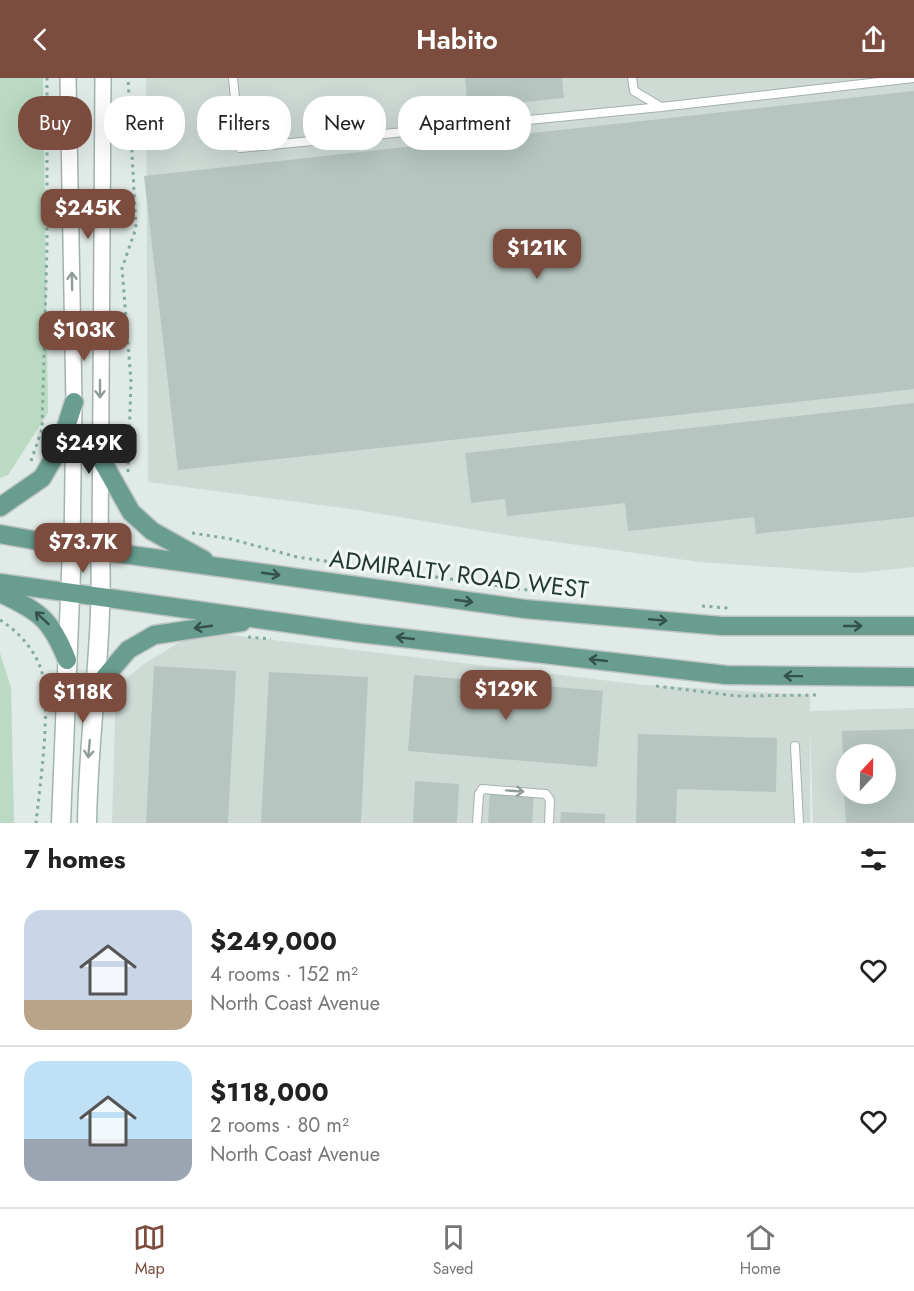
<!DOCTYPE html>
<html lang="en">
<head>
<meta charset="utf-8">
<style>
	:root { --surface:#fff; --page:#f6f6f6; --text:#222; --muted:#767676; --line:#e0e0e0; --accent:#7c4d3e }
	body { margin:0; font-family:Jost,sans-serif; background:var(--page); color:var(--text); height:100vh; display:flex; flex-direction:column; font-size:22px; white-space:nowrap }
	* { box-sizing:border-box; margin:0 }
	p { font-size:20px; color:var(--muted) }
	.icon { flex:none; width:33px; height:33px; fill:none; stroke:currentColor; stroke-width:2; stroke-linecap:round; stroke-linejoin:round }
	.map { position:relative; height:745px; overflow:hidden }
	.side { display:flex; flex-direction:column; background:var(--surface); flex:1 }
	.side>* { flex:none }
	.banner { position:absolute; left:18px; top:18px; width:600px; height:54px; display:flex; gap:12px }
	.needle { width:39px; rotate:22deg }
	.fabs { position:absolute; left:836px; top:666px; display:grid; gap:12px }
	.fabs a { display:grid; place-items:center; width:60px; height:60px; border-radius:50%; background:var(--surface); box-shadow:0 6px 24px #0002; font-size:30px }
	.price { position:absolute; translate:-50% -51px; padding:0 14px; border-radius:12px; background:var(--accent); color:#fff; font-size:20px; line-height:39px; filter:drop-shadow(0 2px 3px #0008) }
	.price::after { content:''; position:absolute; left:50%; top:36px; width:18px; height:14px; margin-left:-9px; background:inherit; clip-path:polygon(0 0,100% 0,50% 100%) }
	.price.current { background:#222; color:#fff }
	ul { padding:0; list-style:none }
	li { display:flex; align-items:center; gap:18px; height:150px; padding:0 24px }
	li+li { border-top:2px solid var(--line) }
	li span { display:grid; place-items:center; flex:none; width:168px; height:120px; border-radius:18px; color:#555 }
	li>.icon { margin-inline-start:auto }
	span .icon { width:72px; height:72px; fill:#fffc; stroke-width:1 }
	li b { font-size:26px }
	h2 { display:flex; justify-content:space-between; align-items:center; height:72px; padding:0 24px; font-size:26px }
	.pill { padding:0 21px; border-radius:24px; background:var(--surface); box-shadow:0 6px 24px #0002; font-size:21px; line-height:54px }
	.pill.current { background:var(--accent); color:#fff }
	header { display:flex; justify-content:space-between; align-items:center; height:78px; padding:0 24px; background:var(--accent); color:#fff; font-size:27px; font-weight:600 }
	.menu { display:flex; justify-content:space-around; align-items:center; height:84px; border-top:2px solid var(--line); background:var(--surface); font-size:16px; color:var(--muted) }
	.menu a { display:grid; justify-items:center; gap:3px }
	.menu .current { color:var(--accent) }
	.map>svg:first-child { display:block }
	.built { fill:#cfdad5; fill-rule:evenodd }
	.green { fill:#badac3 }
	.building { fill:#b6c5bf }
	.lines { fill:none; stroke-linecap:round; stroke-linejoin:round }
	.service-casing { stroke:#a3b1ad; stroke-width:10 }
	.minor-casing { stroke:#a3b1ad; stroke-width:18 }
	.secondary-casing { stroke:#a0b5ad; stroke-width:21 }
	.primary-casing { stroke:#bdc4c2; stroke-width:21 }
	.path { stroke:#83ac9f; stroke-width:3; stroke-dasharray:3 4.5; stroke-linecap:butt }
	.service { stroke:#fff; stroke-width:8 }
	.minor { stroke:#fff; stroke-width:15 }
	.secondary { stroke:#fff; stroke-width:18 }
	.primary { stroke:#689d8f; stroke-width:18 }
	.oneway { stroke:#909c99 }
	.oneway2 { stroke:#34524a }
	.labels { text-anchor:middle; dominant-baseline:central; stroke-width:6; stroke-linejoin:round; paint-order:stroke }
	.street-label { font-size:24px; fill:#223933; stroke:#f1f7f4 }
</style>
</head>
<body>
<header><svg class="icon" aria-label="back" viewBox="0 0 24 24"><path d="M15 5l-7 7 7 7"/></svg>Habito<svg class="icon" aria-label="share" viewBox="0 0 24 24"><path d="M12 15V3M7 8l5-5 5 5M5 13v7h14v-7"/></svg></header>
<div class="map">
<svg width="914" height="745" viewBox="0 0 914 745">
	<rect width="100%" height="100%" fill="#e0eae6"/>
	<path class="built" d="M146,0H914V489L856,495L700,484L513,458L358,432L148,404Z
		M198,553L643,607L810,617V633L914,630V745H813L810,648V745H112L116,609L144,586ZM846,676H885V716H846Z"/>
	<path class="green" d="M0,0H43L48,335L8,397L0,400Z
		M0,575L11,610L14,745H0Z"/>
	<path class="building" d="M465,0H562L564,20L468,30Z
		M914,13V311L178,392L144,98Z
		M914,325V439L756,456L754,439L628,453L625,425L507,438L505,421L471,425L465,375Z
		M154,588L236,593L228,745H146Z
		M269,594L368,599L361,745H261Z
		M414,597L603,613L597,689L408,673Z
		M914,651V745H846L844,716H885V676H846L844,709L842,653Z
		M638,656L777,660L776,714L677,711L676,745H636Z
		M415,703L459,706L457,745H413Z
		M490,713L534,717L532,745H488Z
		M561,734L605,736V745H560Z"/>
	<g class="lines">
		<defs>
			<path id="service" d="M233,0L240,70L661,29L914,0
				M632,0L634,13L661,29
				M795,668L799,745
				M477,745L479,716L482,711L546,716L550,722L549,745"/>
			<path id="minor" d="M68,0L74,324L72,469
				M100,472L103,0"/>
			<path id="secondary" d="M61,745L72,469
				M87,745C88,654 104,563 100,472"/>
			<path id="primary" d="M100,379L131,434L152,453L204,482
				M0,429L42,400L59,371L74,324
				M0,456L72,469L525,531L722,548H914
				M0,505L359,555L726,597L914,599
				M0,515C39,533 51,541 67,582
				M94,612L128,572L154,557L242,544"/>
		</defs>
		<use href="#service" class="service-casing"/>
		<use href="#minor" class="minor-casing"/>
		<use href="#secondary" class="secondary-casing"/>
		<use href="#primary" class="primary-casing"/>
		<path class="path" d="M31,383L42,351L47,169V0
			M128,394L131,303L122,190L136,150L128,0
			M192,455L231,461L297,479L534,513
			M702,528L728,530
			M0,542C18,553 34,571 41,591C52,626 40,706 36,745
			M248,559L271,561
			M656,608L737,618L819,617"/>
		<use href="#service" class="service"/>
		<use href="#minor" class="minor"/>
		<use href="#secondary" class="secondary"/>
		<use href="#primary" class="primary"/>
	</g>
	<defs><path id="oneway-shaft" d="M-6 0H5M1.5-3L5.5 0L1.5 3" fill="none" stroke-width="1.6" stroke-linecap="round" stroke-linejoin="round" transform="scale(1.5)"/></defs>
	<g class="oneway">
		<use href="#oneway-shaft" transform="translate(72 203) rotate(-91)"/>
		<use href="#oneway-shaft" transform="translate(100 311) rotate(90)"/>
		<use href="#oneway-shaft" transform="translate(89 671) rotate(95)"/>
		<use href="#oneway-shaft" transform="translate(515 713) rotate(4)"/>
	</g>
	<g class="oneway2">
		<use href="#oneway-shaft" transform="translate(271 496) rotate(8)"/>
		<use href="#oneway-shaft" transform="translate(464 523) rotate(8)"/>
		<use href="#oneway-shaft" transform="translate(42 540) rotate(-137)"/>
		<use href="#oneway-shaft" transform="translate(658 542) rotate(5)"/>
		<use href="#oneway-shaft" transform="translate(853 548)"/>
		<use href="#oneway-shaft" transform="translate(203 549) rotate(172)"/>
		<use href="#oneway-shaft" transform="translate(405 560) rotate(-174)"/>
		<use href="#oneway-shaft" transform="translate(598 582) rotate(-174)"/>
		<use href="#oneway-shaft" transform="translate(793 598) rotate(-179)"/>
	</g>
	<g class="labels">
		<g class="street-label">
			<text transform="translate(459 496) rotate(7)">ADMIRALTY ROAD WEST</text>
		</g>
	</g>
</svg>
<div class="fabs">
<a><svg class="needle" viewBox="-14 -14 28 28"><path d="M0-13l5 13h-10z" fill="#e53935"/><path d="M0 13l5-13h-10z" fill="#767676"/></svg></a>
</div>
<b class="price" style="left:88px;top:162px">$245K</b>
<b class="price" style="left:537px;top:202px">$121K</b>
<b class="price" style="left:84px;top:284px">$103K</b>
<b class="price current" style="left:89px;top:397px">$249K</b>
<b class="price" style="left:83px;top:496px">$73.7K</b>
<b class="price" style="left:506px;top:643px">$129K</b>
<b class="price" style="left:83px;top:646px">$118K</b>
<div class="banner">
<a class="pill current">Buy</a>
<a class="pill">Rent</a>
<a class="pill">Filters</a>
<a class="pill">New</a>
<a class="pill">Apartment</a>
</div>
</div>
<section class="side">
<h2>7 homes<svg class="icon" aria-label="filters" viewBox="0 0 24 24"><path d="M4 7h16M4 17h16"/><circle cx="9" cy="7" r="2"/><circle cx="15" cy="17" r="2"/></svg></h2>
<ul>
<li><span style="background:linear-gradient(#c9d6e8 75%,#b9a48a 0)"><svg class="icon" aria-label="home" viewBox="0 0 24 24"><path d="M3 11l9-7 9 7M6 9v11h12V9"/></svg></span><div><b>$249,000</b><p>4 rooms · 152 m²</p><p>North Coast Avenue</p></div><svg class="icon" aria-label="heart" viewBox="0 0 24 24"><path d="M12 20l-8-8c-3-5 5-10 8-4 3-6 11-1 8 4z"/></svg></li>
<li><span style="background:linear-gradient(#bfe0f5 65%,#9aa5b1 0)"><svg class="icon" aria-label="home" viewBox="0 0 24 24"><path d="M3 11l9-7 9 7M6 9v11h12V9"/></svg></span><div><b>$118,000</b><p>2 rooms · 80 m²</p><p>North Coast Avenue</p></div><svg class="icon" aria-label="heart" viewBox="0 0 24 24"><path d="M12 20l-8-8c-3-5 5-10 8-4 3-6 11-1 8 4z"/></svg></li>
</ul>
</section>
<nav class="menu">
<a class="current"><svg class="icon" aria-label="map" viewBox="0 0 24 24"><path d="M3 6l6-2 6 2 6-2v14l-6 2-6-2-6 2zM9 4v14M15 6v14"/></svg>Map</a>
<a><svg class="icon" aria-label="saved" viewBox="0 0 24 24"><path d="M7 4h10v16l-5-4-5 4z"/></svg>Saved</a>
<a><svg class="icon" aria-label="home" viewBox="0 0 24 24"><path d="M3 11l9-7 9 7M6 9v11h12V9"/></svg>Home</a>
</nav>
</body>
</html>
